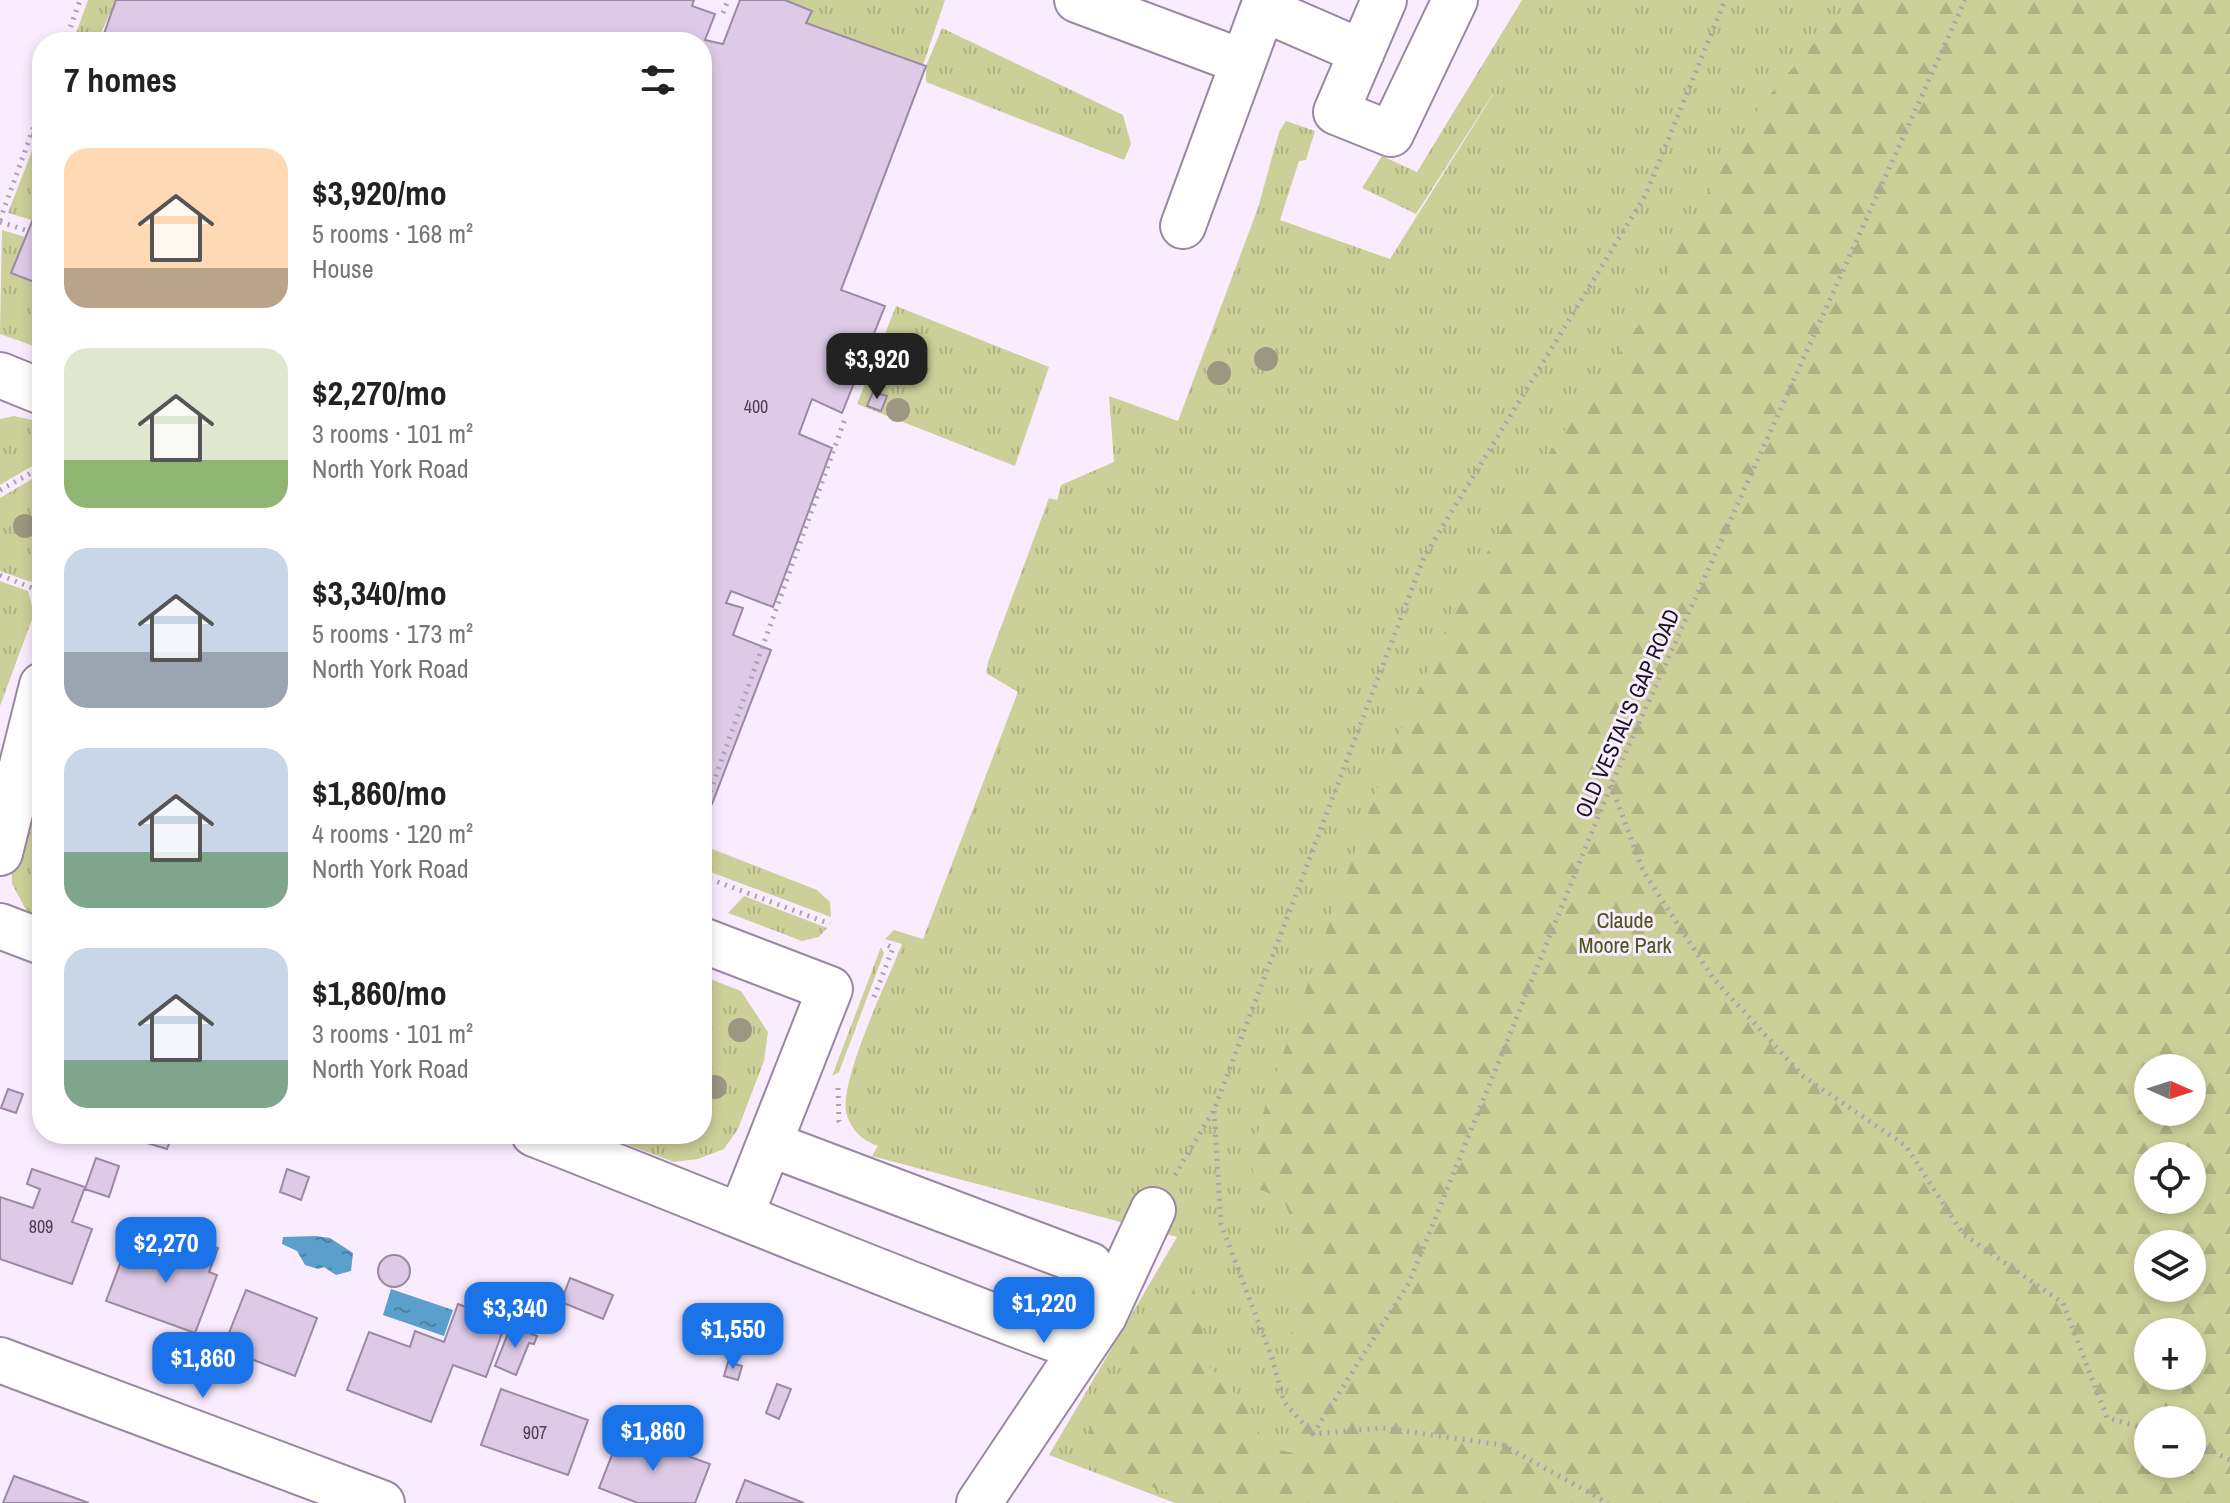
<!DOCTYPE html>
<html lang="en">
<head>
<meta charset="utf-8">
<style>
	:root { --surface:#fff; --page:#f6f6f6; --text:#222; --muted:#767676; --accent:#1a73e8 }
	body { margin:0; font-family:"Archivo Narrow",sans-serif; background:var(--page); color:var(--text); height:100vh; display:flex; flex-direction:column; font-size:30px; white-space:nowrap }
	* { box-sizing:border-box; margin:0 }
	p { font-size:26px; color:var(--muted) }
	.icon { flex:none; width:44px; height:44px; fill:none; stroke:currentColor; stroke-width:2; stroke-linecap:round; stroke-linejoin:round }
	.map { position:relative; flex:1; overflow:hidden }
	.drawer { position:absolute; left:32px; top:32px; width:680px; height:1112px; display:flex; flex-direction:column; background:var(--surface); border-radius:32px; box-shadow:0 4px 12px #0003 }
	.drawer>* { flex:none }
	.needle { width:52px; rotate:93deg }
	.fabs { position:absolute; left:2134px; top:1054px; display:grid; gap:16px }
	.fabs a { display:grid; place-items:center; width:72px; height:72px; border-radius:50%; background:var(--surface); box-shadow:0 4px 12px #0003; font-size:40px }
	.price { position:absolute; translate:-50% -68px; padding:0 18px; border-radius:16px; background:var(--accent); color:#fff; font-size:26px; line-height:52px; filter:drop-shadow(0 2px 4px #0008) }
	.price::after { content:''; position:absolute; left:50%; top:48px; width:24px; height:18px; margin-left:-12px; background:inherit; clip-path:polygon(0 0,100% 0,50% 100%) }
	.price.on { background:#222; color:#fff }
	ul { padding:0; list-style:none }
	li { display:flex; align-items:center; gap:24px; height:200px; padding:0 32px }
	li span { display:grid; place-items:center; flex:none; width:224px; height:160px; border-radius:24px; color:#555 }
	li>.icon { margin-inline-start:auto }
	span .icon { width:96px; height:96px; fill:#fffc; stroke-width:1 }
	li b { font-size:34px }
	h2 { display:flex; justify-content:space-between; align-items:center; height:96px; padding:0 32px; font-size:34px }
	.map>svg:first-child { display:block }
	.grass { fill:url(#grass-tufts); fill-rule:evenodd }
	.forest { fill:url(#forest-firs); fill-rule:evenodd }
	.water { fill:url(#water-ripples) }
	.building { fill:#decae7; stroke:#9b89a4; stroke-width:2 }
	.lines { fill:none; stroke-linecap:round; stroke-linejoin:round }
	.minor-casing { stroke:#9987a2; stroke-width:48 }
	.path { stroke:#aca1b1; stroke-width:5; stroke-dasharray:2 6; stroke-linecap:butt }
	.minor { stroke:#fff; stroke-width:44 }
	.tree { fill:#9c9781 }
	.labels { text-anchor:middle; dominant-baseline:central; stroke-width:6; stroke-linejoin:round; paint-order:stroke }
	.number-label { font-size:18px; fill:#4b4150 }
	.street-label { font-size:22px; fill:#1a131d; stroke:#f9ecfe }
	.park-label { font-size:22px; fill:#4f521b; stroke:#f9ecfe }
</style>
</head>
<body>
<div class="map">
<svg width="2230" height="1503" viewBox="0 0 2230 1503">
	<defs>
		<pattern id="grass-tufts" width="24" height="20" patternUnits="userSpaceOnUse" patternTransform="scale(2)"><rect width="24" height="20" fill="#cbd099"/><path d="M3 7l-1-3M5 7V3M7 7l1-3M15 17l-1-3M17 17v-4M19 17l1-3" fill="none" stroke="#aeb283"/></pattern>
		<pattern id="forest-firs" width="22" height="20" patternUnits="userSpaceOnUse" patternTransform="scale(2)"><rect width="22" height="20" fill="#cbd099"/><path d="M5 1l3.5 6h-7zM16 11l3.5 6h-7z" fill="#aeb283"/></pattern>
		<pattern id="water-ripples" width="26" height="14" patternUnits="userSpaceOnUse" patternTransform="scale(2)"><rect width="26" height="14" fill="#5ba0cd"/><path d="M2 4q2-2 4 0t4 0M15 11q2-2 4 0t4 0" fill="none" stroke="#4a81a6"/></pattern>
	</defs>
	<rect width="100%" height="100%" fill="#f9ecfe"/>
	<path class="grass" d="M88,0H116L97,42H73Z
		M785,0H945L923,65L806,23L812,10Z
		M1522,0H2230V1503H1175L1049,1455L1177,1237L872,1156L878,1146C862,1141 849,1128 846,1111C841,1076 888,980 902,944L885,939L894,930L923,939L1018,692L986,673L988,662L1049,498L1057,500L1061,485L1114,462L1109,396L1178,421L1258,208L1279,132L1286,121L1315,131L1306,160L1299,161L1280,220L1390,259L1509,69L1416,214L1362,188L1382,156L1417,172ZM2148,1068H2192V1112H2148ZM2148,1156H2192V1200H2148ZM2148,1244H2192V1288H2148ZM2148,1332H2192V1376H2148ZM2148,1420H2192V1464H2148Z
		M942,28L1123,115L1131,144L1124,160L926,82V66Z
		M33,148L42,152V189L32,220L8,213Z
		M2,230L25,237L11,273L42,285V349L0,334Z
		M896,306L1049,367L1015,466L857,404Z
		M14,416L42,422V460L0,485V419Z
		M42,473V577L31,582L0,571V498Z
		M0,581L28,591L34,614L0,706Z
		M42,787V925L32,921L12,884L11,856Z
		M702,845L817,890L830,902L831,917L702,869Z
		M744,896L827,928L819,937L802,941L728,913Z
		M881,947L884,953L839,1072L832,1076Z
		M702,976L741,991L768,1032L764,1061L738,1129L724,1149L698,1159L674,1162L599,1134H702Z"/>
	<path class="forest" d="M1851,0H2230V1503H1198L1120,1476L1096,1458L1088,1432L1135,1343L1182,1277L1193,1283L1209,1366L1243,1402L1266,1446L1292,1453L1298,1408L1293,1388L1291,1340L1296,1231L1283,1198L1258,1189L1250,1161L1267,1099L1372,802L1406,717L1465,588L1552,449L1645,316L1697,211L1760,106ZM2148,1068H2192V1112H2148ZM2148,1156H2192V1200H2148ZM2148,1244H2192V1288H2148ZM2148,1332H2192V1376H2148ZM2148,1420H2192V1464H2148Z"/>
	<path class="water" d="M316,1236L330,1238L353,1253L351,1271L336,1275L324,1267L318,1269L305,1265L297,1251L282,1244L283,1237Z
		M391,1289L453,1310L444,1336L383,1315Z"/>
	<path class="building" d="M116,0H694L692,6L715,14L705,40L723,44L740,0H785L812,11L806,23L926,66L841,290L885,306L842,413L812,399L799,434L832,448L773,607L731,591L726,603L743,608L733,635L771,650L712,804L702,800V42H101Z
		M42,197V285L11,273Z
		M873,392L887,396L881,411L867,406Z
		M8,1089L23,1094L16,1113L1,1108Z
		M150,1134H173L167,1149L147,1143Z
		M96,1158L119,1166L109,1197L85,1189Z
		M32,1169L85,1187L72,1222L92,1229L72,1284L0,1259V1197L33,1208L40,1189L27,1184Z
		M287,1169L309,1177L301,1200L280,1192Z
		M191,1239L218,1248L209,1272L217,1275L195,1333L106,1301L127,1245L176,1264L178,1260L186,1263Z
		M378 1271a16 16 0 1 1 32 0a16 16 0 1 1-32 0Z
		M570,1278L613,1295L603,1319L561,1302Z
		M501,1289L519,1296L509,1324L502,1322L505,1325L486,1377L453,1365L431,1422L347,1390L369,1332L410,1347L415,1331L444,1342L458,1304L491,1316Z
		M246,1290L317,1318L295,1376L223,1348Z
		M511,1326L537,1336L534,1344L529,1343L516,1375L495,1366Z
		M728,1362L742,1366L738,1380L724,1376Z
		M777,1384L791,1389L779,1419L766,1413Z
		M501,1389L588,1420L568,1475L481,1445Z
		M621,1432L710,1464L695,1503H638L599,1488Z
		M14,1476L89,1503H3Z
		M745,1480L804,1503H736Z"/>
	<g class="lines">
		<defs>
			<path id="minor" d="M1077,0L1243,62
				M1384,0L1336,112L1391,134L1455,0
				M1263,9L1362,52
				M1183,226L1266,0
				M0,375L42,392
				M0,853L42,685
				M0,926L42,942
				M702,940L830,989L741,1215
				M534,1134C708,1202 880,1274 1054,1339L1104,1316L1090,1265L770,1144
				M0,1360L382,1503
				M979,1503L1104,1316L1153,1210"/>
		</defs>
		<use href="#minor" class="minor-casing"/>
		<path class="path" d="M723,13L728,0
			M65,42L80,0
			M31,135L42,138
			M0,220L42,104
			M0,222L25,230
			M0,490L42,467
			M0,575L42,592
			M1611,785L1643,871L1713,978L1803,1076L1906,1146L1963,1234L2063,1303L2107,1418L2148,1429
			M702,814L846,416
			M702,880L710,879L830,924
			M874,997L893,948L887,945
			M838,1088L839,1121L842,1125
			M1214,1111L1221,1224L1272,1358L1284,1402L1313,1434L1383,1428L1503,1445L1608,1503
			M1175,1175L1214,1110L1424,557L1646,194L1725,0
			M1313,1434L1409,1283L1611,785L1965,0
			M2192,1441L2230,1460"/>
		<use href="#minor" class="minor"/>
	</g>
	<g class="tree">
		<circle cx="1266" cy="359" r="12"/>
		<circle cx="1219" cy="373" r="12"/>
		<circle cx="898" cy="410" r="12"/>
		<circle cx="25" cy="526" r="12"/>
		<circle cx="740" cy="1030" r="12"/>
		<circle cx="715" cy="1087" r="12"/>
	</g>
	<g class="labels">
		<g class="number-label">
			<text x="756" y="406">400</text>
			<text x="41" y="1226">809</text>
			<text x="535" y="1432">907</text>
		</g>
		<g class="street-label">
			<text transform="translate(1627 713) rotate(-66)">OLD VESTAL'S GAP ROAD</text>
		</g>
		<g class="park-label">
			<text x="1625" y="920">Claude<tspan x="1625" dy="25">Moore Park</tspan></text>
		</g>
	</g>
</svg>
<div class="fabs">
<a><svg class="needle" viewBox="-14 -14 28 28"><path d="M0-13l5 13h-10z" fill="#e53935"/><path d="M0 13l5-13h-10z" fill="#767676"/></svg></a>
<a><svg class="icon" aria-label="locate" viewBox="0 0 24 24"><circle cx="12" cy="12" r="6"/><path d="M12 2v4M12 18v4M2 12h4M18 12h4"/></svg></a>
<a><svg class="icon" aria-label="layers" viewBox="0 0 24 24"><path d="M12 4l9 5-9 5-9-5zM3 14l9 5 9-5"/></svg></a>
<a>+</a>
<a>−</a>
</div>
<b class="price on" style="left:877px;top:401px">$3,920</b>
<b class="price" style="left:166px;top:1285px">$2,270</b>
<b class="price" style="left:1044px;top:1345px">$1,220</b>
<b class="price" style="left:515px;top:1350px">$3,340</b>
<b class="price" style="left:733px;top:1371px">$1,550</b>
<b class="price" style="left:203px;top:1400px">$1,860</b>
<b class="price" style="left:653px;top:1473px">$1,860</b>
<section class="drawer">
<h2>7 homes<svg class="icon" aria-label="filters" viewBox="0 0 24 24"><path d="M4 7h16M4 17h16"/><circle cx="9" cy="7" r="2"/><circle cx="15" cy="17" r="2"/></svg></h2>
<ul>
<li><span style="background:linear-gradient(#ffd9b3 75%,#b9a48a 0)"><svg class="icon" aria-label="home" viewBox="0 0 24 24"><path d="M3 11l9-7 9 7M6 9v11h12V9"/></svg></span><div><b>$3,920/mo</b><p>5 rooms · 168 m²</p><p>House</p></div></li>
<li><span style="background:linear-gradient(#dfe7d0 70%,#8fb573 0)"><svg class="icon" aria-label="home" viewBox="0 0 24 24"><path d="M3 11l9-7 9 7M6 9v11h12V9"/></svg></span><div><b>$2,270/mo</b><p>3 rooms · 101 m²</p><p>North York Road</p></div></li>
<li><span style="background:linear-gradient(#c9d6e8 65%,#9aa5b1 0)"><svg class="icon" aria-label="home" viewBox="0 0 24 24"><path d="M3 11l9-7 9 7M6 9v11h12V9"/></svg></span><div><b>$3,340/mo</b><p>5 rooms · 173 m²</p><p>North York Road</p></div></li>
<li><span style="background:linear-gradient(#c9d6e8 65%,#7fa58c 0)"><svg class="icon" aria-label="home" viewBox="0 0 24 24"><path d="M3 11l9-7 9 7M6 9v11h12V9"/></svg></span><div><b>$1,860/mo</b><p>4 rooms · 120 m²</p><p>North York Road</p></div></li>
<li><span style="background:linear-gradient(#c9d6e8 70%,#7fa58c 0)"><svg class="icon" aria-label="home" viewBox="0 0 24 24"><path d="M3 11l9-7 9 7M6 9v11h12V9"/></svg></span><div><b>$1,860/mo</b><p>3 rooms · 101 m²</p><p>North York Road</p></div></li>
</ul>
</section>
</div>
</body>
</html>
